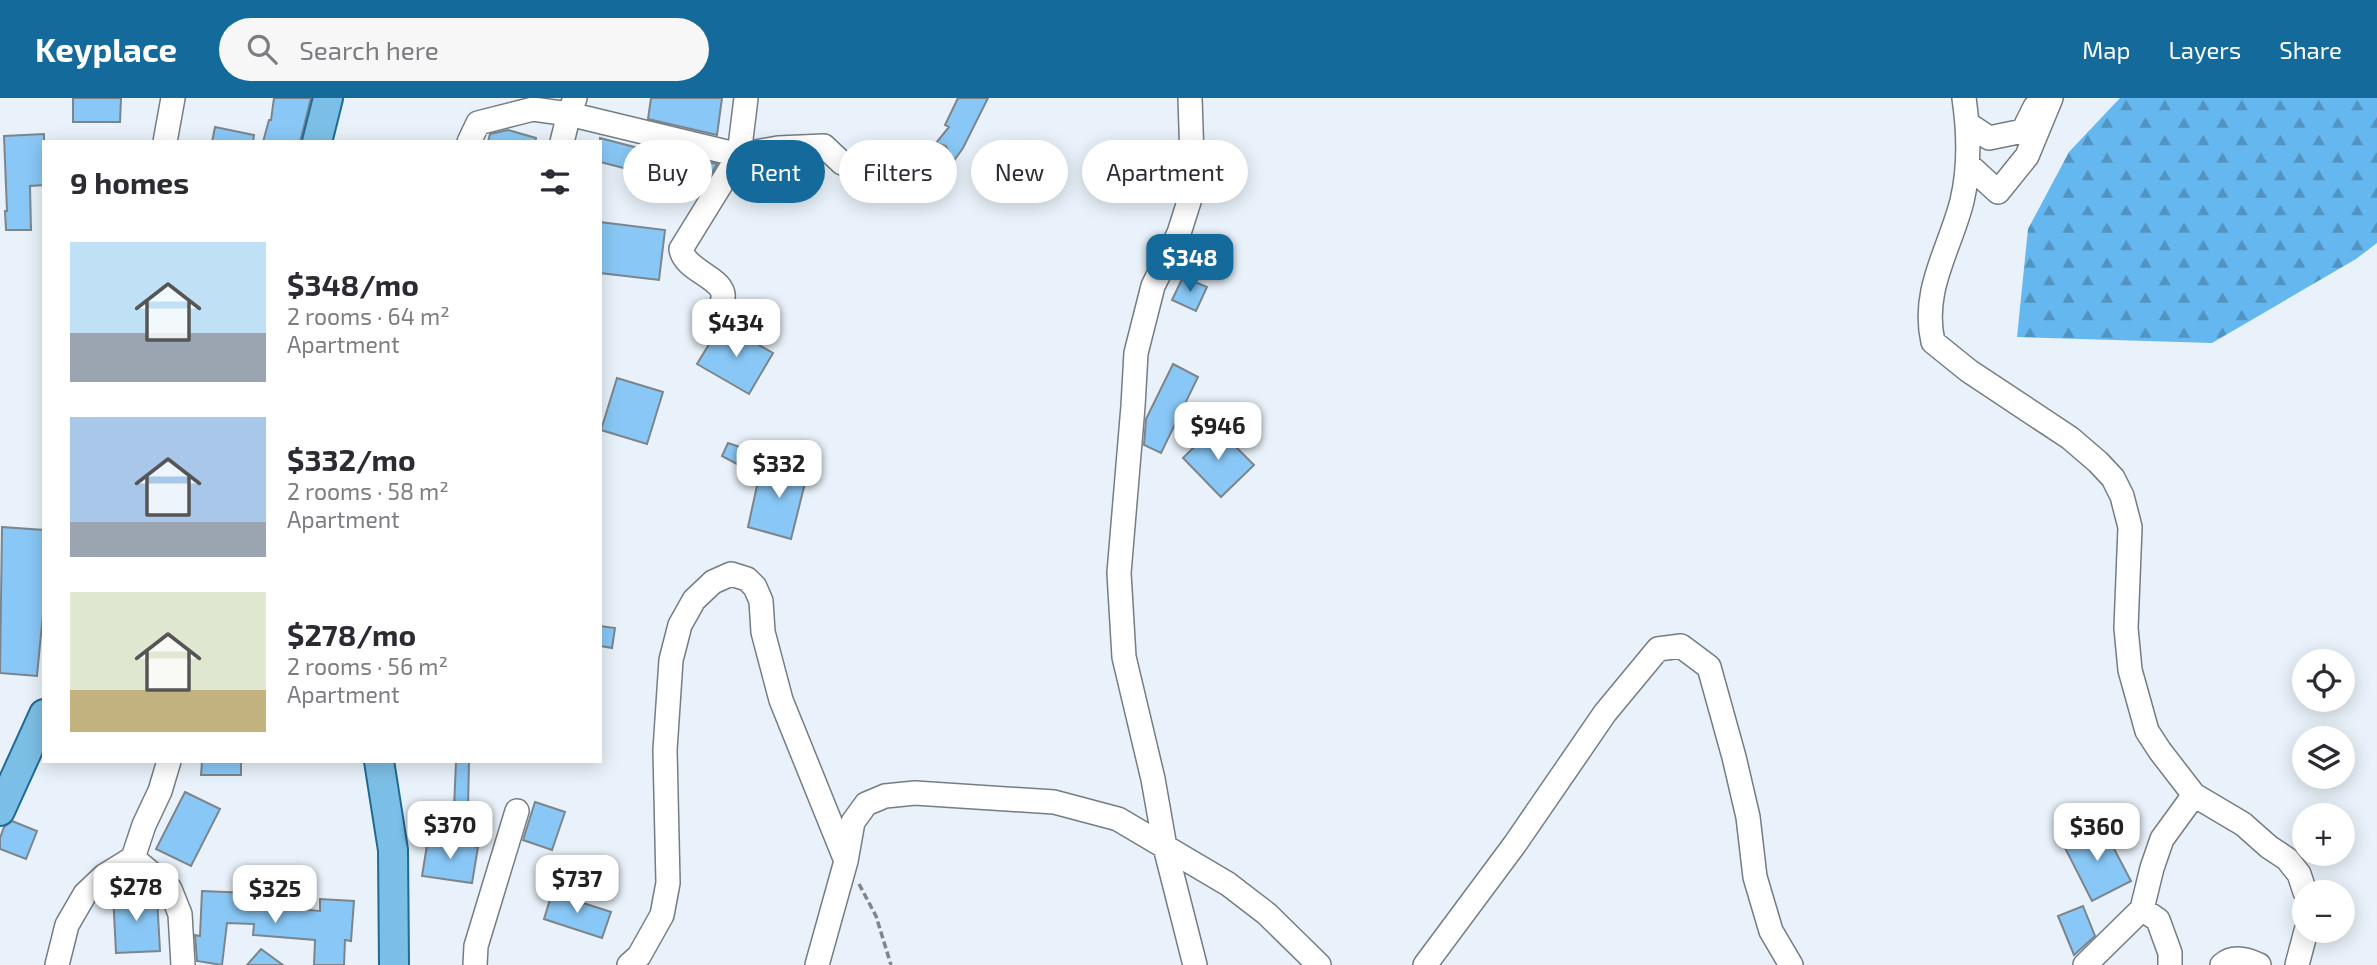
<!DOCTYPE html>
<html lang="en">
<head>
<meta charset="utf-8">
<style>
	:root { --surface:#fff; --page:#f7f7f7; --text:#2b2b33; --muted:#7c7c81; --accent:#146a9a }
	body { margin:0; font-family:"Exo 2",sans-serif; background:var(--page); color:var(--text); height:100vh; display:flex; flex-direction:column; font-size:26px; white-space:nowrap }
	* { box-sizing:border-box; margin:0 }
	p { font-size:23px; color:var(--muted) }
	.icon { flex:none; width:38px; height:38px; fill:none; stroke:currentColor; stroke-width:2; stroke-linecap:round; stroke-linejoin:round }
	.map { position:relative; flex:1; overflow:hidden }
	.side { position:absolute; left:42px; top:42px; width:560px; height:623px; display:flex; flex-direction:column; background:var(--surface); border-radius:0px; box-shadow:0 4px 18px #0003 }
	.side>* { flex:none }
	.hud { position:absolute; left:623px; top:42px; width:665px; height:63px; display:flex; gap:14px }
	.fabs { position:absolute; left:2292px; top:551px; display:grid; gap:14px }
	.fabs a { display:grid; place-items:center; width:63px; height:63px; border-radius:50%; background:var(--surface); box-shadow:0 4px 18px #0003; font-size:35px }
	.price { position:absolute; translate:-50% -60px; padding:0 16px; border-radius:14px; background:#fff; color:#222; font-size:23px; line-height:46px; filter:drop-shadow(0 2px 4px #0008) }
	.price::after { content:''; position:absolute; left:50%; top:42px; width:21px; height:16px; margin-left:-10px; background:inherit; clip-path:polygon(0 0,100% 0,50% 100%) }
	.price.active { background:var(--accent); color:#fff }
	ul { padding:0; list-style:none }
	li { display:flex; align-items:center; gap:21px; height:175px; padding:0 28px }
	li span { display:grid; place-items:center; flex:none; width:196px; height:140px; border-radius:0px; color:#555 }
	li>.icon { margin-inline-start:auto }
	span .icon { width:84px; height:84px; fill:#fffc; stroke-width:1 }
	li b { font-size:30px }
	h2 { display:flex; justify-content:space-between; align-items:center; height:84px; padding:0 28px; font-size:30px }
	.chip { padding:0 24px; border-radius:32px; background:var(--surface); box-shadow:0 4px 18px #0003; font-size:24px; line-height:63px }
	.chip.active { background:var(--accent); color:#fff }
	header { display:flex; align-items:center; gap:42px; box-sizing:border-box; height:98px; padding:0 35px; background:var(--accent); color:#fff }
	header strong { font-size:33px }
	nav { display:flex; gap:38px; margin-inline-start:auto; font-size:24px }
	.search { width:490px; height:63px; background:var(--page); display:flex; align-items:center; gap:18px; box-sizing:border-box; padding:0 24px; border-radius:38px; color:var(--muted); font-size:26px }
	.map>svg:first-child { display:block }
	.forest { fill:url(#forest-firs) }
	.building { fill:#89c8f6; stroke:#7c858c; stroke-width:2 }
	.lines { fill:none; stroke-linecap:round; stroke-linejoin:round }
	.minor-casing { stroke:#747d83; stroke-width:26 }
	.major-casing { stroke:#206a96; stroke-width:32 }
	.path { stroke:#7f858a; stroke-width:3.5; stroke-dasharray:7 3.5; stroke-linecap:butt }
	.minor { stroke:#fff; stroke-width:23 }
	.major { stroke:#7cbfe6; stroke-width:28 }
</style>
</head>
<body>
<header>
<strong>Keyplace</strong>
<div class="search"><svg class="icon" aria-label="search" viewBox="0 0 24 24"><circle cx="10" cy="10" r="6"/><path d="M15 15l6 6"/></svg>Search here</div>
<nav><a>Map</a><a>Layers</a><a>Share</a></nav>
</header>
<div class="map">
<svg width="2377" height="867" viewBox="0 0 2377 867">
	<defs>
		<pattern id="forest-firs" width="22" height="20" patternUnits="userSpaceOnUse" patternTransform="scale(1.75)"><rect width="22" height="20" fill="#65b7ef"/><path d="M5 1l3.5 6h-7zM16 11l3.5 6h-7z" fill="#5294c1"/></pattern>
	</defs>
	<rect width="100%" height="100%" fill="#e9f2fa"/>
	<path class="forest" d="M2120,0H2377V145L2356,161L2212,245L2017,239L2028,131L2069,54Z"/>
	<path class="building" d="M73,0H121L120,24H73Z
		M274,0H311L300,44H263L269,22H271Z
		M651,0H722L717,37L648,21Z
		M958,0H988L963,50L953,64L946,48L936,45L949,29L945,27Z
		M215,29L254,37L253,44H212Z
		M508,32L536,40L535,44H488L490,36Z
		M44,36V87L30,88L31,132H6L5,113H7L4,38Z
		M600,40L669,58L663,80L600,64Z
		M699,62L717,66L707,83L693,79Z
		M600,124L665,132L659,182L600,175Z
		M1183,179L1207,189L1196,213L1172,202Z
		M726,228L773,255L749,296L697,266L711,243L718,238Z
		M1173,266L1198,279L1161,355L1144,347L1146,321Z
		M617,280L663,294L647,346L601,332Z
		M1215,328L1254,367L1221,399L1183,360Z
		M728,345L743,350L737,366L722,358Z
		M786,360L810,365L791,441L748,429L760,374L782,379Z
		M2,429L44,432V505L37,578L0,575Z
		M600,528L615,530L612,550L600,548Z
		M202,663H241V677H201Z
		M456,663H469L468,711H454Z
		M185,694L220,711L191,768L156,751Z
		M535,704L565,714L552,752L523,742Z
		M12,723L37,733L26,761L0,751V740L4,729Z
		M2101,726L2131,783L2092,803L2063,746Z
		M428,741L478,749L472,785L422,778Z
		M202,793L249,795L248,807L320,813V801L354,803L351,843L345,842L344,867H314L315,842L253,837L254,826L227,825L222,867L197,863L195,837L200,838Z
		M152,794L157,799L160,853L116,855L113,796Z
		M552,795L611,814L602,840L544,821Z
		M2083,808L2095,838L2074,857L2058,818Z
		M261,851L283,867H247Z"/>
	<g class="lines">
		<defs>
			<path id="minor" d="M575,0L569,16L739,57L681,151C684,173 726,180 723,200C722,211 713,221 707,230
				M746,0L739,57L778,50L824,48L842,65L902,82C918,82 928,72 937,59
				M1190,0L1193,91L1179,135L1153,188L1136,255L1133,308L1119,475L1124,559L1153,681L1165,749L1195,867
				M1964,0C1969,34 1970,69 1962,103C1950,151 1921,192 1933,244L1969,273L2070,340L2098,364L2113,380L2122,398L2130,429L2126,530L2130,572L2147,633L2160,653L2194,697L2243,726L2269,749L2287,761L2299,776L2305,794
				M1968,26L1989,40L2023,33L2035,9
				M165,44L173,0
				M469,44L478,25L533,11L569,16L562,44
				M1967,70L1973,71L1998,94L2027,58L2051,0
				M133,760L170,791L180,816L183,867
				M2142,811L2158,822L2170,855V867
				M57,867L67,827L85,796L104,778L133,760L144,727L160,693L169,663
				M475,867L476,848L517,713
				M629,867L639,858L662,817L668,785L665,652L671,562L680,527L694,502L713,484L731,476L747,481L755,489L761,503L763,534L781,602L846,763
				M817,867L846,763L853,724L866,706L885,698L915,695L1054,704L1118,721L1228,786L1267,816L1319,867
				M1425,867L1515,746L1605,615L1658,551L1681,548L1709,569L1734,659L1748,719L1755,779L1771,833L1791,867
				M2085,867L2142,811L2152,770L2162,741L2194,697
				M2222,867C2233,857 2247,861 2259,867
				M2297,867L2306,833"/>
			<path id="major" d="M317,44L328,0
				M379,663L393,752L394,867
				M0,713L44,616"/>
		</defs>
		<use href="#minor" class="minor-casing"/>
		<use href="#major" class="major-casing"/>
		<path class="path" d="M859,786L876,818L891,867"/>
		<use href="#minor" class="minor"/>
		<use href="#major" class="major"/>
	</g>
</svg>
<div class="fabs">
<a><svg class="icon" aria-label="locate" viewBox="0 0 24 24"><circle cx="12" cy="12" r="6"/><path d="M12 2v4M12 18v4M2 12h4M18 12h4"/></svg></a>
<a><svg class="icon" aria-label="layers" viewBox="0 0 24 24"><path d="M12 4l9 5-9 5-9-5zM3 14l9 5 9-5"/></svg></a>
<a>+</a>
<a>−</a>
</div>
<b class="price active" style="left:1190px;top:196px">$348</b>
<b class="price" style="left:736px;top:261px">$434</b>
<b class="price" style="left:1218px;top:364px">$946</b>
<b class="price" style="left:779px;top:402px">$332</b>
<b class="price" style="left:450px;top:763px">$370</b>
<b class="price" style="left:2097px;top:765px">$360</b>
<b class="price" style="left:577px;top:817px">$737</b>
<b class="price" style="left:136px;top:825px">$278</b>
<b class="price" style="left:275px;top:827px">$325</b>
<div class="hud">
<a class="chip">Buy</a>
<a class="chip active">Rent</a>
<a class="chip">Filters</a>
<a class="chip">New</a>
<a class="chip">Apartment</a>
</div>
<section class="side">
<h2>9 homes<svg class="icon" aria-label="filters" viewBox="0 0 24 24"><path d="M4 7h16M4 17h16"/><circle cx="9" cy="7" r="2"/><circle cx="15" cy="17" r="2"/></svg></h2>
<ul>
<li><span style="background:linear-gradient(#bfe0f5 65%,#9aa5b1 0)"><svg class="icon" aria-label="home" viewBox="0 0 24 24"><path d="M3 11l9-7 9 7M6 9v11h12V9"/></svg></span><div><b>$348/mo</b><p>2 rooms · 64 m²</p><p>Apartment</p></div></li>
<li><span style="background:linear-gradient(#a9c7e8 75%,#9aa5b1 0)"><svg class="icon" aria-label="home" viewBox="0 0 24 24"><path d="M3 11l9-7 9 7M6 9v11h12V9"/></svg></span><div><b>$332/mo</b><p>2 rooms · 58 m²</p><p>Apartment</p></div></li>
<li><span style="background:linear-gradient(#dfe7d0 70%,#c2b280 0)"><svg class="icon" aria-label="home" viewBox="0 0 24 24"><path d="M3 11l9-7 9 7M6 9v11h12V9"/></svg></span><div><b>$278/mo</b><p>2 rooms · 56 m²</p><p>Apartment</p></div></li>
</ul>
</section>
</div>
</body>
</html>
